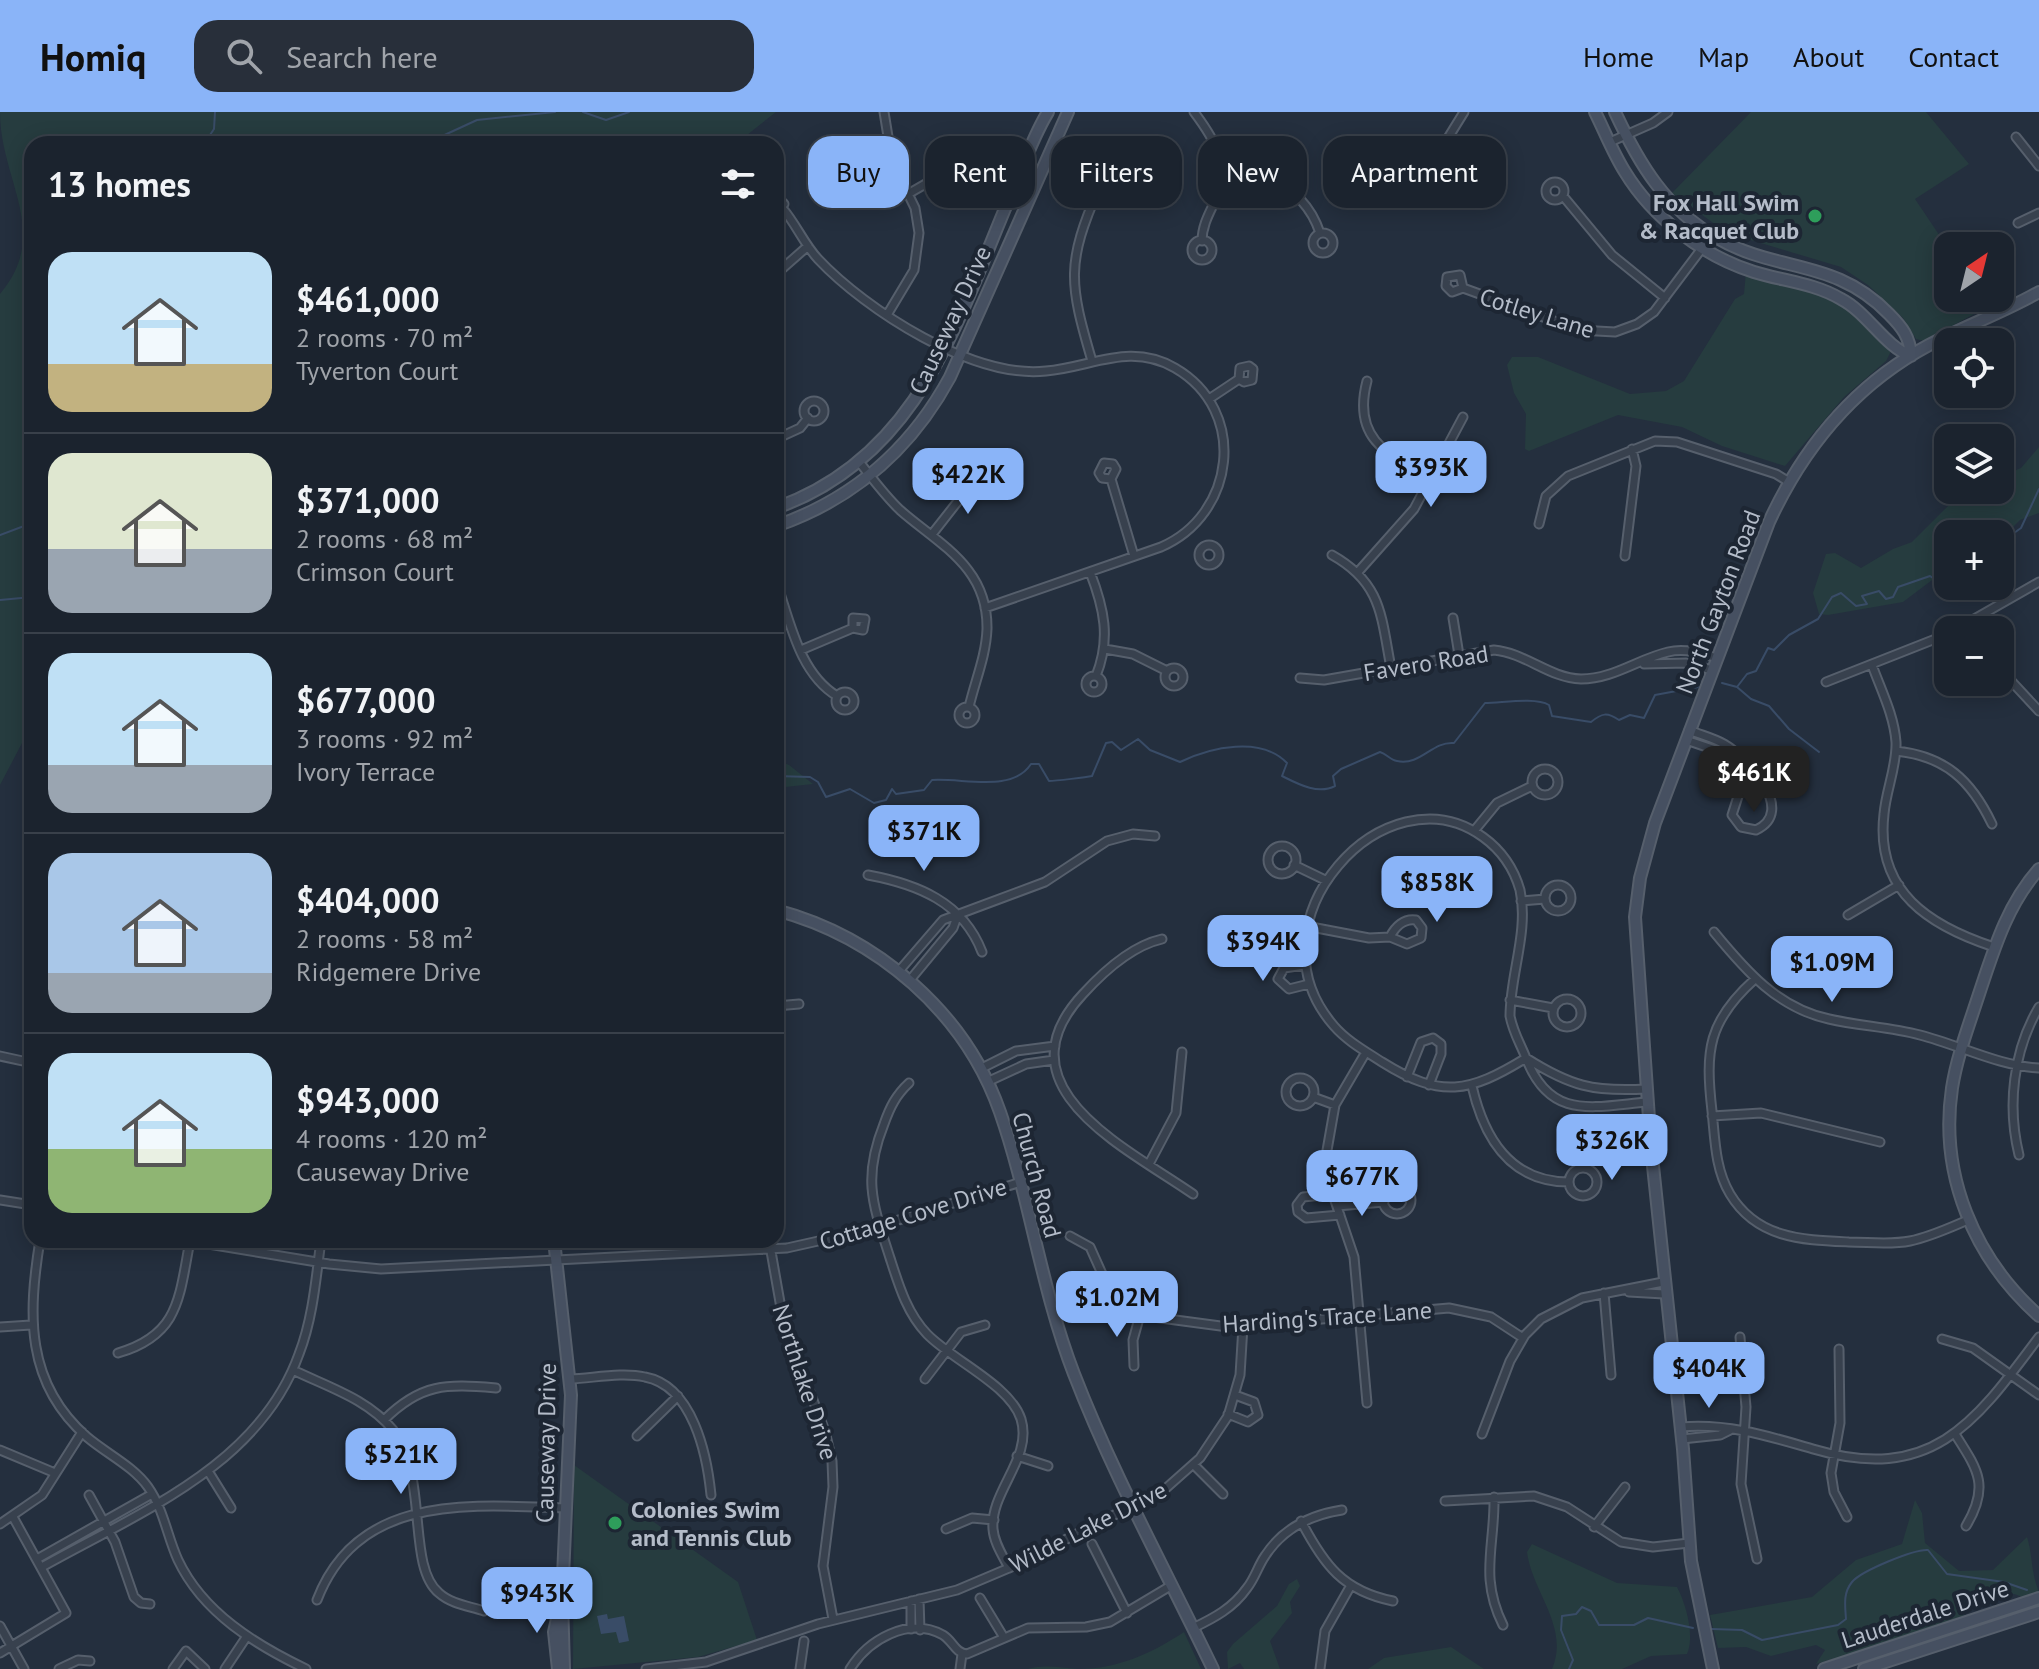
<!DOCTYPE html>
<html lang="en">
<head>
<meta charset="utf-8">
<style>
	:root { --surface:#1b232e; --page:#282f3a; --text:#f1f3f6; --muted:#a0a4aa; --line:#39404a; --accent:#8ab4f8 }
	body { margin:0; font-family:"PT Sans",sans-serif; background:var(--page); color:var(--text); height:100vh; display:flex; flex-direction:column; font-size:30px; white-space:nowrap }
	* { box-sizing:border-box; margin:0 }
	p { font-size:26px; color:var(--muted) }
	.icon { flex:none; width:44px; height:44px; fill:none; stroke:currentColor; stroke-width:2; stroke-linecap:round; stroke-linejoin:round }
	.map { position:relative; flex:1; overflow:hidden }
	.panel { position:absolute; left:24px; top:24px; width:760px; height:1112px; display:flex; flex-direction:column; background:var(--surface); border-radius:24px; box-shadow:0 4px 20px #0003,0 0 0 2px var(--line) }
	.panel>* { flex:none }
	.top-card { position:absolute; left:808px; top:24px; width:760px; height:72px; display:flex; gap:16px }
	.needle { width:52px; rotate:35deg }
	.tools { position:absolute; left:1934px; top:120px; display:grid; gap:16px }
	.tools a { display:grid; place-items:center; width:80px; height:80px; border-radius:16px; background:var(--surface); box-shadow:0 4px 20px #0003,0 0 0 2px var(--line); font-size:40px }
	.price { position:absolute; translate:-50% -68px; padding:0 18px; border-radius:16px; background:var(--accent); color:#111; font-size:26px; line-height:52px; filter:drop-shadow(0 2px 4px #0008) }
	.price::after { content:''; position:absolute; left:50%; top:48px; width:24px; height:18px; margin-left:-12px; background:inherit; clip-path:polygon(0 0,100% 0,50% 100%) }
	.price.selected { background:#222; color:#fff }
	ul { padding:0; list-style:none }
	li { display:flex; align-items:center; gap:24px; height:200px; padding:0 24px }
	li+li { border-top:2px solid var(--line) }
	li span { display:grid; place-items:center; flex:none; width:224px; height:160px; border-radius:24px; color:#555 }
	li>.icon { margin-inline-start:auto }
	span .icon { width:96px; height:96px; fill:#fffc; stroke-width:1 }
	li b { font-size:34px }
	h2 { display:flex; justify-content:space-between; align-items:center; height:96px; padding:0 24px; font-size:34px }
	.chip { padding:0 28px; border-radius:24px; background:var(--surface); box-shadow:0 4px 20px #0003,0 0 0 2px var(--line); font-size:28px; line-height:72px }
	.chip.selected { background:var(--accent); color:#111 }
	header { display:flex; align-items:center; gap:48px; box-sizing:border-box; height:112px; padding:0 40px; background:var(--accent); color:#111 }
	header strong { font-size:38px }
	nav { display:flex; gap:44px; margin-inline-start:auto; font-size:28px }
	.search { width:560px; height:72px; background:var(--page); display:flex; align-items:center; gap:20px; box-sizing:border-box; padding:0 28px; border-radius:24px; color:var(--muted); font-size:30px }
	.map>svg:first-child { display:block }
	.green { fill:#263c3f }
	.water { fill:#394c67 }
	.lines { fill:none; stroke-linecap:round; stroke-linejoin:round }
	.stream { stroke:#394c67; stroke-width:2 }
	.street-casing { stroke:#565f6c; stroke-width:11 }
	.secondary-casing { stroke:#565f6c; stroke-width:14 }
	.street { stroke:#38414e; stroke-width:7 }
	.secondary { stroke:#465061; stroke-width:10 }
	.leisure-dot { fill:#2e9e5b; stroke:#1d2633; stroke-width:3 }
	.labels { text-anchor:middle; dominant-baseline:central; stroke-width:8; stroke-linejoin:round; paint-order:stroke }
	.poi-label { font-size:24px; font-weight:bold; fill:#b4bcc9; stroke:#1d2633; text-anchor:end }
	.street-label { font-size:24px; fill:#b4bcc9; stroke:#1d2633 }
</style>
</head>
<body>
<header>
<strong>Homiq</strong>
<div class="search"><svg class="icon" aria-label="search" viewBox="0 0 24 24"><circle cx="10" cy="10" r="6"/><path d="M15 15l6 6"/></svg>Search here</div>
<nav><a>Home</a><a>Map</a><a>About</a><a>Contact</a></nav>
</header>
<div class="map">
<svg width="2039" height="1557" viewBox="0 0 2039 1557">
	<rect width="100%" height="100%" fill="#242f3e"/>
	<path class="green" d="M0,0H776L747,23L729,32H32V612L0,673V182C52,120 0,69 0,0Z
		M1751,0H1926L1969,52L1915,87L1948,136V186H1982L1987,195L1924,229L1916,227L1903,206L1868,173L1841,155L1727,121L1672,81Z
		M1746,160L1837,187L1891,239L1886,249L1844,285L1785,354L1722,334L1682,315L1618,303L1529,339L1525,337L1526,302L1514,281L1507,253L1512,245H1538L1630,282L1666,279L1684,269L1735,187L1744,182Z
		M2039,335V401L2020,408L2000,428V422H1948V456L1903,490L1828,503L1819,502L1813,481L1826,442L1835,441L1861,456L1893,437L1912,430L1958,384L1972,378H2000V365L2021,356Z
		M776,648L789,653L813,672L776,676Z
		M574,1353L738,1470L757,1528L698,1545L573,1557Z
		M1915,1388L1922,1401L1925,1431L1959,1459L1993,1458L2027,1425C2033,1444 2031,1462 2039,1480L2022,1485C1999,1473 1980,1495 1960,1505C1917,1528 1863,1538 1816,1552L1825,1538L1816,1533L1771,1544L1746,1535L1718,1536L1710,1503L1812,1485L1856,1448L1902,1432Z
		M1532,1432L1617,1471L1677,1475C1686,1492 1695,1524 1687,1542L1651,1544L1622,1557H1552C1570,1515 1532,1480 1527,1440Z
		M1297,1467L1300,1474L1290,1490L1292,1501L1270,1529L1280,1557H1244L1240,1551L1228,1557L1227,1540L1233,1532L1277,1494L1289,1472Z
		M1184,1520L1201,1557H1028C1045,1552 1061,1556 1078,1557C1118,1557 1152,1541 1184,1520Z
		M1451,1535L1484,1557H1368L1384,1546Z"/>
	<path class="water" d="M607,1502L608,1507L624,1504L629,1529L619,1531L616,1520L601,1522L597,1504Z"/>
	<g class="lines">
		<path class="stream" d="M583,0L606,8L629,0
			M204,32L214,17L215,0
			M425,32L477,8L555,0
			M0,423L32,411
			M2000,431L2021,416L2039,377
			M0,488L32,485
			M1722,571L1737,575L1751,587L1769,594L1789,617L1819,640
			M1737,575L1747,562L1756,559L1768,536L1774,538L1789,523L1818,507L1832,485L1841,481L1856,494L1867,492L1862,484L1879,479L1886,487L1893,485L1898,475L1930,464L1937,469L1948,463
			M776,664L810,665L818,670L826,685L850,677L874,691L886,688L892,677L896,682L924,678L932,668C965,666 1012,681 1031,652H1039L1049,669C1056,669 1087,665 1092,664L1106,631L1112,630L1121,638L1138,627L1150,638L1180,650C1211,635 1261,624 1287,651L1282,664C1298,672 1318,683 1335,674L1333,664L1341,657L1380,640C1387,642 1390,648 1397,649C1421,654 1432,629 1454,631L1485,591C1502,591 1535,585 1549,593L1552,604L1591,610C1602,601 1607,600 1619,608L1630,603L1644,606L1655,583L1698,575
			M1712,1517L1742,1518L1762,1528L1838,1513L1846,1507C1845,1493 1843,1481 1852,1470C1861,1459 1914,1437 1928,1438L1947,1462L2004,1470L2027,1478
			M1569,1557L1573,1548L1561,1518L1562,1504L1576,1502L1582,1495L1591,1499L1599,1513H1634L1648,1506L1693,1516"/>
		<defs>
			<path id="street" d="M884,0L892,49L915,96L919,121L914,158L887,203
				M1194,0C1215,28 1230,52 1216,87C1210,100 1202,113 1202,129
				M2016,25L2039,54
				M1610,30L1653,11L1668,0
				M1421 54a9 9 0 1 1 18 0a9 9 0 1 1-18 0Z
				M1435,47L1464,0
				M1222,58C1266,60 1305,76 1320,121
				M1546 79a9 9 0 1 1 18 0a9 9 0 1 1-18 0Z
				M908,82L941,63L950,54L960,53L959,40H951L947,44L950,54
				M776,84L784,92L776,101
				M1563,84L1612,143L1665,186
				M783,97C796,112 804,132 818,147C866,198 973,267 1046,259C1092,255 1130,230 1175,256C1249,299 1235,403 1161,435L985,496
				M2018,111L2039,101
				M1313 131a10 10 0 1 1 20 0a10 10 0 1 1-20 0Z
				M1192 138a10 10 0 1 1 20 0a10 10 0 1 1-20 0Z
				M776,162L808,134
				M1463,176L1460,163L1447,165L1446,174L1452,180L1463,176L1579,218L1615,220L1637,212L1654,200L1712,123
				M1092,249C1069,171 1066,151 1099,76H1104L1110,70L1105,61L1094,66L1099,76
				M1367,269C1352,326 1386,342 1430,365
				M1209,287L1239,267L1244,270L1252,268L1253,257L1249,254L1240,256L1239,267
				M804 299a10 10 0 1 1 20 0a10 10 0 1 1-20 0Z
				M776,327L800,316L808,306
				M860,351C872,366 885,384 900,398C940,433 988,455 987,517C986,544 975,569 969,595
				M1111,367L1102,366L1099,361L1104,351L1113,352L1116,357L1111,367L1134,444
				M1539,412L1546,384L1568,364L1655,329L1677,330L1776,362L1789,370
				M933,421L973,370L984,367L986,359L981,353L968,357L973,370
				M1199 443a10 10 0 1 1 20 0a10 10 0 1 1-20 0Z
				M1332,443C1382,471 1381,504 1391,556
				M1625,444L1636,354L1632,337
				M1090,460C1104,496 1111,527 1096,564
				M1358,460L1414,397L1463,305
				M776,469C790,509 799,561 837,584
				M1453,506L1459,543
				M1955,518L2039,470
				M1105,537L1133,542L1167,559
				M801,538L853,516L863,518L865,507L853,506V516
				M1644,552L1686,551L1712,558
				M1872,553C1881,578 1894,603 1896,630C1897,654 1886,678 1884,702C1875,780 1930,814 1994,835
				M1165 565a9 9 0 1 1 18 0a9 9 0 1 1-18 0Z
				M2000,557L2039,599
				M1086 572a8 8 0 1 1 16 0a8 8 0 1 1-16 0Z
				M1300,566L1324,568L1494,538C1526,541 1549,566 1581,567C1613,567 1638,547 1668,540C1685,536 1701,541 1717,546
				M1826,570L1948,522
				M836 589a9 9 0 1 1 18 0a9 9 0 1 1-18 0Z
				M959 603a8 8 0 1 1 16 0a8 8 0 1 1-16 0Z
				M1689,618C1701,623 1714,626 1724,632C1748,646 1797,699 1756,718L1741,715L1732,703L1742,672L1751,658
				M1686,628L1736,645
				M1896,639C1945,644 1971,668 1992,712
				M1532 670a13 13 0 1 1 26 0a13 13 0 1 1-26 0Z
				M1474,719L1497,691L1532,674
				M1268 748a14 14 0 1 1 28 0a14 14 0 1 1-28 0Z
				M1294,753L1325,768
				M868,763C917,772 963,790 982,840
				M1545 786a13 13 0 1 1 26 0a13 13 0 1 1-26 0Z
				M1521,789L1545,787
				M1848,803L1899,773
				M1306,814L1369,826L1390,825L1407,832L1421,826L1422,816L1416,808C1404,806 1395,815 1390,825
				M1714,820C1746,859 1778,896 1829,907C1859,914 1890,915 1920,923C1959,933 1999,954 2039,956
				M1162,827C1131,834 1104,859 1083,882C996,975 1127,1036 1193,1082
				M1304,853L1284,856L1278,867L1289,877L1309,872
				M899,859L943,808L1045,770L1107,729L1133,722L1155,724
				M1755,867C1708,909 1705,938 1712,999C1715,1027 1715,1057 1730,1082C1757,1127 1803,1128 1849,1130C1869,1130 1890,1133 1910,1129C1930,1125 1949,1116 1968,1108
				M910,868L953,816L958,802
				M1553 901a14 14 0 1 1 28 0a14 14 0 1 1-28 0Z
				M1510,888L1553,896
				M776,894L799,892
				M1366,940L1335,993L1326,1044L1329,1071L1354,1145L1367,1291
				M0,944L32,951
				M1526,946C1469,981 1441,987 1382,950C1365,939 1347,929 1334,914C1243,810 1386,654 1483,725C1501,738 1514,757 1520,778C1529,819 1510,863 1510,904C1513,920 1520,931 1526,946C1550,1008 1591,995 1647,990
				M1526,946C1570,974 1593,980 1646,977
				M980,957L1016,939L1055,934
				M1407,965L1421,930L1433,926L1441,932V942L1429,973
				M1286 980a14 14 0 1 1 28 0a14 14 0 1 1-28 0Z
				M987,970L1026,952L1054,948
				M909,971C896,983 890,995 884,1012C862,1067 873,1093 890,1146C899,1174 907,1201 927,1222C952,1248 1010,1273 1021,1307C1033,1346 990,1379 993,1417C994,1431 1003,1444 1009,1456
				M1472,974C1484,1026 1510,1070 1569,1070
				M1313,985L1335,993
				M1712,1004L1761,1001L1880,1030
				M2019,1043C2007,994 2013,939 2039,895
				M1149,1052L1176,1001L1182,940
				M1569 1070a14 14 0 1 1 28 0a14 14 0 1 1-28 0Z
				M1383 1088a14 14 0 1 1 28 0a14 14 0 1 1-28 0Z
				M1333,1082L1303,1085L1297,1093L1298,1100L1306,1106L1340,1103
				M0,1088L32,1093
				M1337,1094L1384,1090
				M1070,1124L1090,1135L1112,1184L1138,1203L1228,1215L1449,1196L1491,1205L1523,1226
				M40,1128C28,1202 25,1271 87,1325C107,1342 133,1354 148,1375C164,1398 167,1424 178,1448C203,1501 256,1533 306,1557
				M184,1128L329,1152L381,1157L787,1136L863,1119L1021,1070
				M769,1128L784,1213L825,1319L832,1349L833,1375L823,1454L833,1507
				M1629,1180L1664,1182
				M1604,1181L1611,1263
				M0,1215L31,1213
				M1740,1225L1746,1295L1741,1372L1757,1447
				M1942,1227L1973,1236L2039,1283
				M1839,1237L1840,1311L1831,1361L1834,1380L1847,1405
				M118,1241C180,1223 179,1185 190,1129
				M1134,1254L1133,1228L1140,1203
				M293,1258C328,1275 368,1287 393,1318C429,1363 406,1454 439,1481C451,1492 469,1494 484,1499
				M570,1267C594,1266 622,1260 645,1265C693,1274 707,1343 711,1383
				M925,1267L961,1220L985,1213
				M1228,1302L1248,1310L1258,1303L1254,1290L1235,1283
				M384,1308C421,1271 446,1272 496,1276
				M1681,1315C1728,1311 1768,1324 1813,1337C1932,1372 1975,1311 2039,1225
				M1482,1322L1510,1249L1525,1223L1541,1207L1582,1186L1663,1170
				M1955,1322C1978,1358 1990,1374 1966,1414
				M637,1324L678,1284
				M1682,1327L1720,1323L1730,1318
				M0,1338L55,1361
				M1017,1344L1048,1354
				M1194,1353L1223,1382
				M208,1359L231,1396
				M89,1383L115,1430L134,1485L141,1491L150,1492
				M1494,1385C1495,1434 1479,1465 1503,1513
				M1445,1389L1534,1384L1567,1395L1621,1430L1653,1435L1689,1431
				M1301,1409C1324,1453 1343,1479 1393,1489
				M0,1412L42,1383L82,1320
				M1594,1415L1625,1375
				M946,1417L972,1406L994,1408
				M1092,1432L1127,1501
				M37,1447L152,1382
				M42,1455C138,1401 259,1354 299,1242C313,1206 316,1166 321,1128
				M980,1486L1003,1524
				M919,1487L920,1518
				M317,1488C358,1381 470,1393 567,1396
				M0,1514L24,1557
				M1193,1516C1214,1506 1233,1496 1247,1476C1255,1466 1258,1454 1265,1444C1283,1416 1310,1403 1342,1398
				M911,1517V1489
				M0,1541L66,1501L13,1405
				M59,1557L78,1548L90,1549
				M173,1557L186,1539L205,1557
				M225,1557L247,1524
				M646,1557L706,1550L818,1512L957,1478L1009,1456L1164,1378L1200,1346L1228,1304L1240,1263L1243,1214
				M800,1557L804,1529
				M850,1557C868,1528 908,1504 943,1523C953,1529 955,1541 967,1542L1028,1516L1086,1515L1110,1510L1172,1473
				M960,1557L962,1542
				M1320,1557L1325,1519L1350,1475"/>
			<path id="secondary" d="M1595,0C1605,20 1613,41 1625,60C1653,106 1703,144 1754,160C1783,169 1814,171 1841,187C1868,201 1884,234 1911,244C1910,225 1902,215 1889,202C1835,146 1777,161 1717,126C1666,97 1639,52 1615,0
				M776,396C923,344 959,202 1015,73C1025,48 1034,23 1048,0
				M776,414C854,387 911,337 950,265L1068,0
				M2039,757C2007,793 1994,837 1979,882C1969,913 1957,944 1952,976C1939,1063 1974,1146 2039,1204
				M776,798C877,825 965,900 1000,1000C1030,1086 1041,1177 1074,1262C1113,1363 1166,1459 1213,1557
				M554,1128L571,1283L562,1487L564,1557
				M558,1557L554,1520L560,1493
				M1713,1557L1691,1449L1683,1337L1651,1035L1635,805L1640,766L1655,711L1769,410C1804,334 1854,273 1929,233C1965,214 2004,200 2039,180
				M1824,1557L2039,1486
				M1864,1557L2039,1500"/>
		</defs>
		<use href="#street" class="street-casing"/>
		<use href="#secondary" class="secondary-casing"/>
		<use href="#street" class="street"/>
		<use href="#secondary" class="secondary"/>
	</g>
	<g class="leisure-dot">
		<circle cx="1815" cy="104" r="8"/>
		<circle cx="615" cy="1411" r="8"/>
	</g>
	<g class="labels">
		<g class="poi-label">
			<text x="1799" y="90">Fox Hall Swim<tspan x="1799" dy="28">&amp; Racquet Club</tspan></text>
			<text x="631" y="1397" text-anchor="start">Colonies Swim<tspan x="631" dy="28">and Tennis Club</tspan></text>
		</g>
		<g class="street-label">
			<text transform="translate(1537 201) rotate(17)">Cotley Lane</text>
			<text transform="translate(950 208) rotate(-65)">Causeway Drive</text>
			<text transform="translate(1718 490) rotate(-69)">North Gayton Road</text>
			<text transform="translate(1426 551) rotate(-9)">Favero Road</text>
			<text transform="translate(1037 1063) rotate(75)">Church Road</text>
			<text transform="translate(913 1102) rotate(-17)">Cottage Cove Drive</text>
			<text transform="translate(1327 1205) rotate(-4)">Harding's Trace Lane</text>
			<text transform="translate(805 1270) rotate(72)">Northlake Drive</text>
			<text transform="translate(546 1331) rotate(-89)">Causeway Drive</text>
			<text transform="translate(1088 1415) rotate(-27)">Wilde Lake Drive</text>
			<text transform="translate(1925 1502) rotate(-18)">Lauderdale Drive</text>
		</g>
	</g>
</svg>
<div class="tools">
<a><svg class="needle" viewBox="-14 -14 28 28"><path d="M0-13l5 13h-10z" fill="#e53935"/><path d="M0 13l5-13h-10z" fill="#a0a4aa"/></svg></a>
<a><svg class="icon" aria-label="locate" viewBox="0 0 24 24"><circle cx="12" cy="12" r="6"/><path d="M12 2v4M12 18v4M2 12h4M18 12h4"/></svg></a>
<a><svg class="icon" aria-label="layers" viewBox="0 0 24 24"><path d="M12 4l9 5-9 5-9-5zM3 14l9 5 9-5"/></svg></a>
<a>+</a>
<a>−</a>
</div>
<b class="price" style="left:1431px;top:397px">$393K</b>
<b class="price" style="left:968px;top:404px">$422K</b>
<b class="price selected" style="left:1754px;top:702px">$461K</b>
<b class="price" style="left:924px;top:761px">$371K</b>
<b class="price" style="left:1437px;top:812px">$858K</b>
<b class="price" style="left:1263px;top:871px">$394K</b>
<b class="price" style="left:1832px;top:892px">$1.09M</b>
<b class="price" style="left:1612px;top:1070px">$326K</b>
<b class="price" style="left:1362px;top:1106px">$677K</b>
<b class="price" style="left:1117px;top:1227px">$1.02M</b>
<b class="price" style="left:1709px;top:1298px">$404K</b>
<b class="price" style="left:401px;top:1384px">$521K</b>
<b class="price" style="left:537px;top:1523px">$943K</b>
<div class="top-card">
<a class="chip selected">Buy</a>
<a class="chip">Rent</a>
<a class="chip">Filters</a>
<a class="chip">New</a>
<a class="chip">Apartment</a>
</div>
<section class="panel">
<h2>13 homes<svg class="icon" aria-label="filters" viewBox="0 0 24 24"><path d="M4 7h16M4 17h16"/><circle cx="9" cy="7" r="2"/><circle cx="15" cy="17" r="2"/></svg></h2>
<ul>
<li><span style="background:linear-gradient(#bfe0f5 70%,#c2b280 0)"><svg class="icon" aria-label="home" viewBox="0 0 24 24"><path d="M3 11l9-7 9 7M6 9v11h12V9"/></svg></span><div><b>$461,000</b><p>2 rooms · 70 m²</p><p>Tyverton Court</p></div></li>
<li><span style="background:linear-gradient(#dfe7d0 60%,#9aa5b1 0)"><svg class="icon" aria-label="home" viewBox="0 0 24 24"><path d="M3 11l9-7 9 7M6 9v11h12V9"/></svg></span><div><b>$371,000</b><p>2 rooms · 68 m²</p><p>Crimson Court</p></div></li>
<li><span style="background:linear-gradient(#bfe0f5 70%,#9aa5b1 0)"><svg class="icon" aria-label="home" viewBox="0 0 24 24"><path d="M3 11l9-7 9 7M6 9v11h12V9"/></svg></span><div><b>$677,000</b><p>3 rooms · 92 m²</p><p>Ivory Terrace</p></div></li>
<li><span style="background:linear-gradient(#a9c7e8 75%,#9aa5b1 0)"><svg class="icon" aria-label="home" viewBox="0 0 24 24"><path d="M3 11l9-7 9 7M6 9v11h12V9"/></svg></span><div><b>$404,000</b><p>2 rooms · 58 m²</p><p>Ridgemere Drive</p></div></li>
<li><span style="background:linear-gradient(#bfe0f5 60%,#8fb573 0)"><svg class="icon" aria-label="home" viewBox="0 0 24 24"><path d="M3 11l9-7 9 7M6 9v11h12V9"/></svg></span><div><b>$943,000</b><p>4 rooms · 120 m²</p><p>Causeway Drive</p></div></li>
</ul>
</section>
</div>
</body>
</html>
